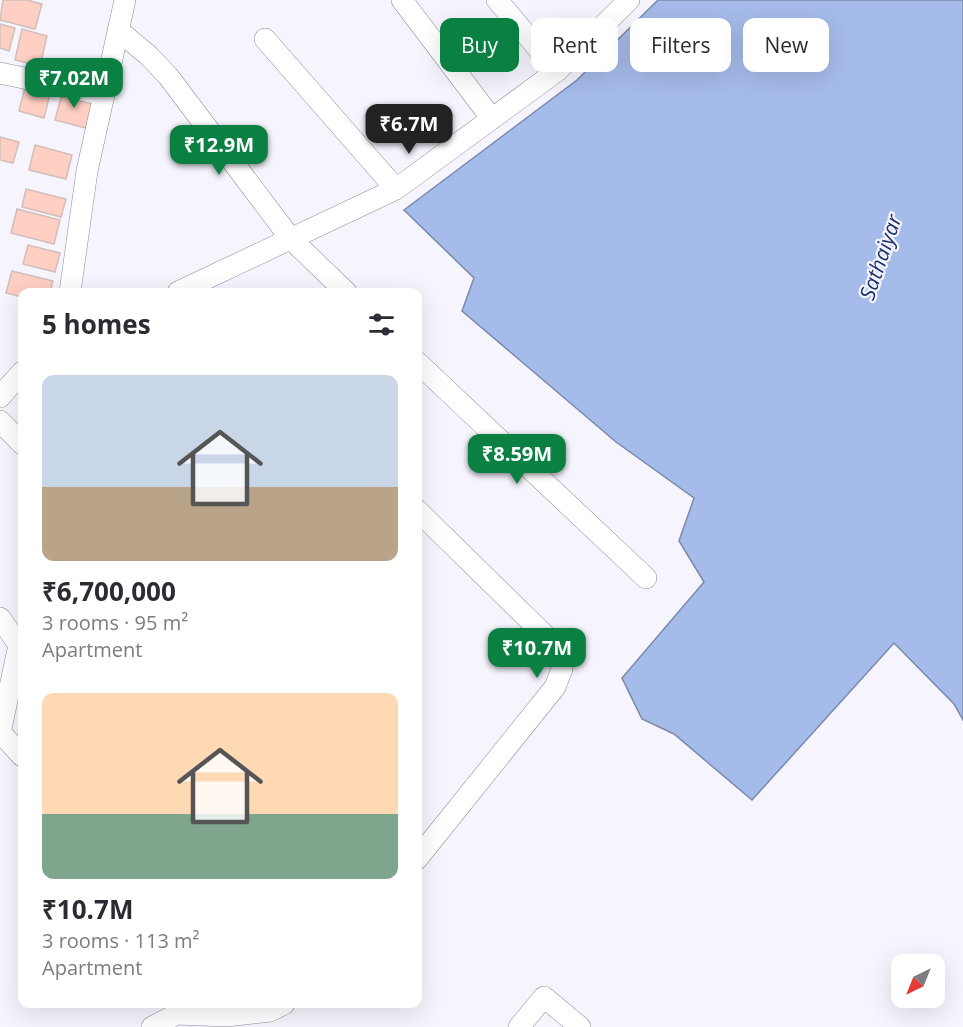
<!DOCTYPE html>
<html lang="en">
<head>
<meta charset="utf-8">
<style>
	:root { --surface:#fff; --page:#f7f7f7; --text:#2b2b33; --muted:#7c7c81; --accent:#0b8043 }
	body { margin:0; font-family:"Open Sans",sans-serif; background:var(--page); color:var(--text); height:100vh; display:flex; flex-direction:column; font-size:22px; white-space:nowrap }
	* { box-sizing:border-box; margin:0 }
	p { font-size:20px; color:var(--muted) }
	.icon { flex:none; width:33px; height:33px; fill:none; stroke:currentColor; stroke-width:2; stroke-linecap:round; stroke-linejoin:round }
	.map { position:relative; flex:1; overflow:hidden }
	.side { position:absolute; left:18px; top:288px; width:404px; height:720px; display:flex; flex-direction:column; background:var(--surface); border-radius:12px; box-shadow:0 6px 24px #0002 }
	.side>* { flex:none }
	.banner { position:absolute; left:440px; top:18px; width:434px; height:54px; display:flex; gap:12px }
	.needle { width:39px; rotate:223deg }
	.fabs { position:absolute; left:891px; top:954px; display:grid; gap:12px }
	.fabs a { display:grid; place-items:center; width:54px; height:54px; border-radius:12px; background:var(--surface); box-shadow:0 6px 24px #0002; font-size:30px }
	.price { position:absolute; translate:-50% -51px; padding:0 14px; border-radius:12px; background:var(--accent); color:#fff; font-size:20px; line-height:39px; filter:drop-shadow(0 2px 3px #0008) }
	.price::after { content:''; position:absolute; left:50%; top:36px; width:18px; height:14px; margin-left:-9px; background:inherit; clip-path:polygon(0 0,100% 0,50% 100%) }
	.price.current { background:#222; color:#fff }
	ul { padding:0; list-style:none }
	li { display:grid; align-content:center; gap:12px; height:318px; padding:0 24px }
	li span { display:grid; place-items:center; height:186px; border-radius:12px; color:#555 }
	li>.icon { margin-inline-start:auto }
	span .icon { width:108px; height:108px; fill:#fffc; stroke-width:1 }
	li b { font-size:26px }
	h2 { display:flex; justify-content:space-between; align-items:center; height:72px; padding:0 24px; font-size:26px }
	.tag { padding:0 21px; border-radius:12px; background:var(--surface); box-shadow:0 6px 24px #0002; font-size:21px; line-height:54px }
	.tag.current { background:var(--accent); color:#fff }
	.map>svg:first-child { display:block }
	.water { fill:#a5bbe9; stroke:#7a89ab; stroke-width:1.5 }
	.building { fill:#fecfc2; stroke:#d0beb9; stroke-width:1.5 }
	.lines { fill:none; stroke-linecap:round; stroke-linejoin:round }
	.minor-casing { stroke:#8d8c9a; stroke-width:22 }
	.minor { stroke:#fff; stroke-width:21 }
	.labels { text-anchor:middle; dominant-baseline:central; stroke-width:4.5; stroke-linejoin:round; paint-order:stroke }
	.water-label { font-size:21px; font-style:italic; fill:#1c346b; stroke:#f6f5fe }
</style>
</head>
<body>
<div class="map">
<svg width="963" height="1027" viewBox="0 0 963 1027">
	<rect width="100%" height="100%" fill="#f6f5fe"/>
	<path class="water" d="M658,0H963V720L954,704L894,643L752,800L674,734L642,719L622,678L704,582L679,541L694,498L616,442L462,311L474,278L404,210L577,80Z"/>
	<path class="building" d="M3,0H27L42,4L35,29L0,20Z
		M0,24L15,28L9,51L0,48Z
		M22,29L47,36L40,66L15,60Z
		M25,87L50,94L44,118L19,111Z
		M63,90L93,98L86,128L55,120Z
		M0,137L19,142L13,163L0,160Z
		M35,145L72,155L66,179L29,170Z
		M26,189L66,199L61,217L22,207Z
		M17,209L60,220L54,244L11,233Z
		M28,245L60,253L55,272L23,264Z
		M12,271L53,281L50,292H22V297L6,293Z"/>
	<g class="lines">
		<defs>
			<path id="minor" d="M402,0L492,119
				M497,0L557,71
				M118,30L149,56L168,76L291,239L346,292
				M265,39L396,189
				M0,73L104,95
				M70,292L87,171L125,0
				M178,292L396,189L557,71L629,0
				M417,362L646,578
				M0,397L22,372
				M0,421L22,444
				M417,510L562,652V669L555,687L417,859
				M0,618L19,645L0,733
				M0,732L22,756
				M152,1027L177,1014L226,1016L270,1011L284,1004
				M519,1027L544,997L580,1027"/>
		</defs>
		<use href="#minor" class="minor-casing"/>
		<use href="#minor" class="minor"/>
	</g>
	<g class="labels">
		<g class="water-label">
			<text transform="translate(880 257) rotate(-71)">Sathaiyar</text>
		</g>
	</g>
</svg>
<div class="fabs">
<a><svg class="needle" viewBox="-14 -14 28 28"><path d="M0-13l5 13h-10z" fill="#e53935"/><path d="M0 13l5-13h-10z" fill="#7c7c81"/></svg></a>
</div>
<b class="price" style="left:74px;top:109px">₹7.02M</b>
<b class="price current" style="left:409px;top:155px">₹6.7M</b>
<b class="price" style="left:219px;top:176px">₹12.9M</b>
<b class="price" style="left:517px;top:485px">₹8.59M</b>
<b class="price" style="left:537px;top:679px">₹10.7M</b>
<div class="banner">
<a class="tag current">Buy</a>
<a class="tag">Rent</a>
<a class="tag">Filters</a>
<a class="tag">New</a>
</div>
<section class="side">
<h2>5 homes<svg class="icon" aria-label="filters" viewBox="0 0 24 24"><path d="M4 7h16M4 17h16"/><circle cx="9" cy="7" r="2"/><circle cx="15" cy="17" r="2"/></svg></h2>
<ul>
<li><span style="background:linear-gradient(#c9d6e8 60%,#b9a48a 0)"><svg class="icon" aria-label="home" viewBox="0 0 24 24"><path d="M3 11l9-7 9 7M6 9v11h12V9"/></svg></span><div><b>₹6,700,000</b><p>3 rooms · 95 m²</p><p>Apartment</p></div></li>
<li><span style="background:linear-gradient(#ffd9b3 65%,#7fa58c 0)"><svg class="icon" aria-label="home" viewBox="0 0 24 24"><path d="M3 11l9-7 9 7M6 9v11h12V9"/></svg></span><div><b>₹10.7M</b><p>3 rooms · 113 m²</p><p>Apartment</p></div></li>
</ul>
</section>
</div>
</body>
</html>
